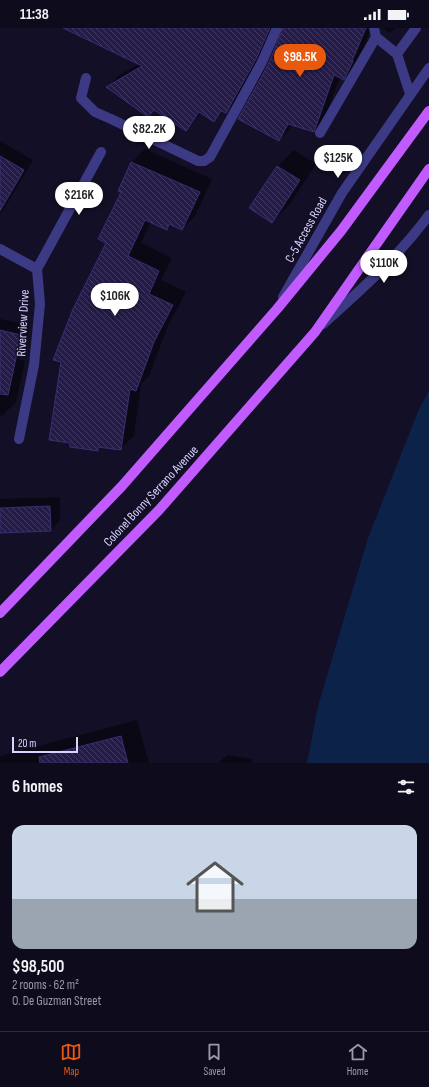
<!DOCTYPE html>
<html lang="en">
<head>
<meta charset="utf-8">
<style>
	:root { --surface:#0e0b1c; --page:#171425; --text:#f1f3f6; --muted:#9b9ba3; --line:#2e2b3b; --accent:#ea580c }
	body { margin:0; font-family:"Sofia Sans Condensed",sans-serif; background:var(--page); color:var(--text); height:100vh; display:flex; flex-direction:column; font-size:15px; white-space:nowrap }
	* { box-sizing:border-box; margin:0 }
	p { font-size:13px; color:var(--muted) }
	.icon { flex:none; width:22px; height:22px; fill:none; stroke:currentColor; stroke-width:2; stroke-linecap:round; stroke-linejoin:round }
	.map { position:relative; height:735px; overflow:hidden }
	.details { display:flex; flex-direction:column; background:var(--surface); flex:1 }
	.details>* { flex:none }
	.scale { position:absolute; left:12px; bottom:10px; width:66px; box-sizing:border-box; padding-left:4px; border:2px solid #d9d4ff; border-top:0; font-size:11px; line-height:14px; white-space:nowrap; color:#d9d4ff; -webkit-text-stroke:3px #130f26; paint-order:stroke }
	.price { position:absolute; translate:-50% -34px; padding:0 9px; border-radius:14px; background:#fff; color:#222; font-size:13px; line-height:26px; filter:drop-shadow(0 1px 2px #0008) }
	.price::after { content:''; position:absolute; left:50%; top:24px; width:12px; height:9px; margin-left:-6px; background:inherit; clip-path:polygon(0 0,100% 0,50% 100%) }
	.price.active { background:var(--accent); color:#fff }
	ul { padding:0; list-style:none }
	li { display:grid; align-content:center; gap:8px; height:212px; padding:0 12px }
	li span { display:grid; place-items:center; height:124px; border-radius:12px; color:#555 }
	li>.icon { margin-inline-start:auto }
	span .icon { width:72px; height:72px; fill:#fffc; stroke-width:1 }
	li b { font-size:17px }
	h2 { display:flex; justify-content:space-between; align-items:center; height:48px; padding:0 12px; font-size:17px }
	.status { display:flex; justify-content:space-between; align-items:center; height:28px; padding:0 20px; background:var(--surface); direction:ltr }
	.status svg { height:11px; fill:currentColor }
	.menu { display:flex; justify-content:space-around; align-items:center; height:56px; border-top:1px solid var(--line); background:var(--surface); font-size:11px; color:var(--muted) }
	.menu a { display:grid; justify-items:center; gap:2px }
	.menu .active { color:var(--accent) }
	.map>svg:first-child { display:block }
	.water { fill:#0c2248 }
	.shadow { fill:#0007 }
	.building { fill:url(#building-back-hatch); stroke:#3b2d73 }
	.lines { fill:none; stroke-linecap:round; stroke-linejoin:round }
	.minor { stroke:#3d3a85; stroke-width:10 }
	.major { stroke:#c25bff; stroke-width:10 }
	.labels { text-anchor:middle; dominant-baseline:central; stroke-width:3; stroke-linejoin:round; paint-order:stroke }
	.street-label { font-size:13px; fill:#d9d4ff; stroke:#130f26 }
</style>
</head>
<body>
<div class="status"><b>11:38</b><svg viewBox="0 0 49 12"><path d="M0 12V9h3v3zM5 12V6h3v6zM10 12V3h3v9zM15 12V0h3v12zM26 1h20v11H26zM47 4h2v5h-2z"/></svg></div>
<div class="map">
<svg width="429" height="735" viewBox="0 0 429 735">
	<defs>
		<pattern id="building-back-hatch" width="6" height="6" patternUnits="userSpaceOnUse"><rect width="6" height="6" fill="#241b47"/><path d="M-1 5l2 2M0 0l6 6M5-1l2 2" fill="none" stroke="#433b63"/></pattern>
	</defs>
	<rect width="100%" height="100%" fill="#130f26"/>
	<path class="water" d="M429,363V735H307L318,678L368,510L419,381Z"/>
	<path class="shadow" d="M65,0H275L237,73L226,84L224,83L214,93L201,85L186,102L155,82L148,88L108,59L118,48L140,35Z
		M284,0H371L363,22L354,40L343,51L340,49L324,92L313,103L292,96L290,101L279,112L269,38Z
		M382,0H395L390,5Z
		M0,113L33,132L4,181L0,186Z
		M145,121L212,151L195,188L182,201L171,196L167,201L151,193L141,215L172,230L161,252L186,264L167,300L149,348L141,356L134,408L120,421L101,419L98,422L107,214L123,164L119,162L132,134Z
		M294,122L316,136L289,177L272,194L278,138Z
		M0,291L30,297L24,325L18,331L25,333L16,374L2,388L0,387Z
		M60,469V492L51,502L0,504V471Z
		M137,692L149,735H0V728Z
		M227,727L252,731V735H218Z"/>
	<path class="building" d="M63,0H270L256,31L226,85L221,83L214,94L199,84L186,103L154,82L148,89L106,59L142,38Z
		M283,0H366L352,33H353L344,52L334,47L314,104L288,96L279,113L238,91L268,37Z
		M0,128L24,142L0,183Z
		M131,134L200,164L182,202L169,196L167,202L145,192L128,228L159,243L149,266L173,277L154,314L136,363L130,361L121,422L98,419V423L70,419V415L49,412L61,334L53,332L73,281L106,215L98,211L121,164L118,163Z
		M277,138L300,152L272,195L249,180Z
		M0,302L21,307L8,367L0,366Z
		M50,478L51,503L0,505V480Z
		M121,708L128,735H40L39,729Z"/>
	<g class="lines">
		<path class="minor" d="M374,0L376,9L397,26L410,66
			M397,26L416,0
			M86,50L81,70L95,84L111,91L198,133H204L210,129L262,34L277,0
			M320,105L376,9
			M0,221L37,241
			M283,269L342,165L429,40
			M323,296C361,262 399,228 429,187
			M19,411L34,337L40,276L37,241L101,124"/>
		<path class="major" d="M0,585L122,458L277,281L341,203L429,83
			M0,644L159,482L315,304L429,141"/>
	</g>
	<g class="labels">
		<g class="street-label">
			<text transform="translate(306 202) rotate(-61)">C-5 Access Road</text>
			<text transform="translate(23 295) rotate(-87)">Riverview Drive</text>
			<text transform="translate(151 468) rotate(-47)">Colonel Bonny Serrano Avenue</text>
		</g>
	</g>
</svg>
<div class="scale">20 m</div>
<b class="price active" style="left:300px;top:50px">$98.5K</b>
<b class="price" style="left:149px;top:122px">$82.2K</b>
<b class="price" style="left:338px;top:151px">$125K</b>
<b class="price" style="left:79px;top:188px">$216K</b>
<b class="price" style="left:384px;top:256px">$110K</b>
<b class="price" style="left:115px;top:289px">$106K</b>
</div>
<section class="details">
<h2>6 homes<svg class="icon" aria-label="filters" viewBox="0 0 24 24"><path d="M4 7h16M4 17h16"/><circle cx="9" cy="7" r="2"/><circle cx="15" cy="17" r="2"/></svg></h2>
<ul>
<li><span style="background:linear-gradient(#c9d6e8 60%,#9aa5b1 0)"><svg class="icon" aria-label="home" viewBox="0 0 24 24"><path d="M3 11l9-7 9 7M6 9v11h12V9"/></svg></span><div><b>$98,500</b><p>2 rooms · 62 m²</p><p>O. De Guzman Street</p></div></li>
</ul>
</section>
<nav class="menu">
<a class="active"><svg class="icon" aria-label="map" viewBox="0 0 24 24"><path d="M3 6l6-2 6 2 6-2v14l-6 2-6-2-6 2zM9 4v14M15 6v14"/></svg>Map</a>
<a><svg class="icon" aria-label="saved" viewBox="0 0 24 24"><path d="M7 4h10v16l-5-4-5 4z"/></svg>Saved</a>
<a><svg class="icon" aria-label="home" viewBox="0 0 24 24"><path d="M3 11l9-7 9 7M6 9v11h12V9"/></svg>Home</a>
</nav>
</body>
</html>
